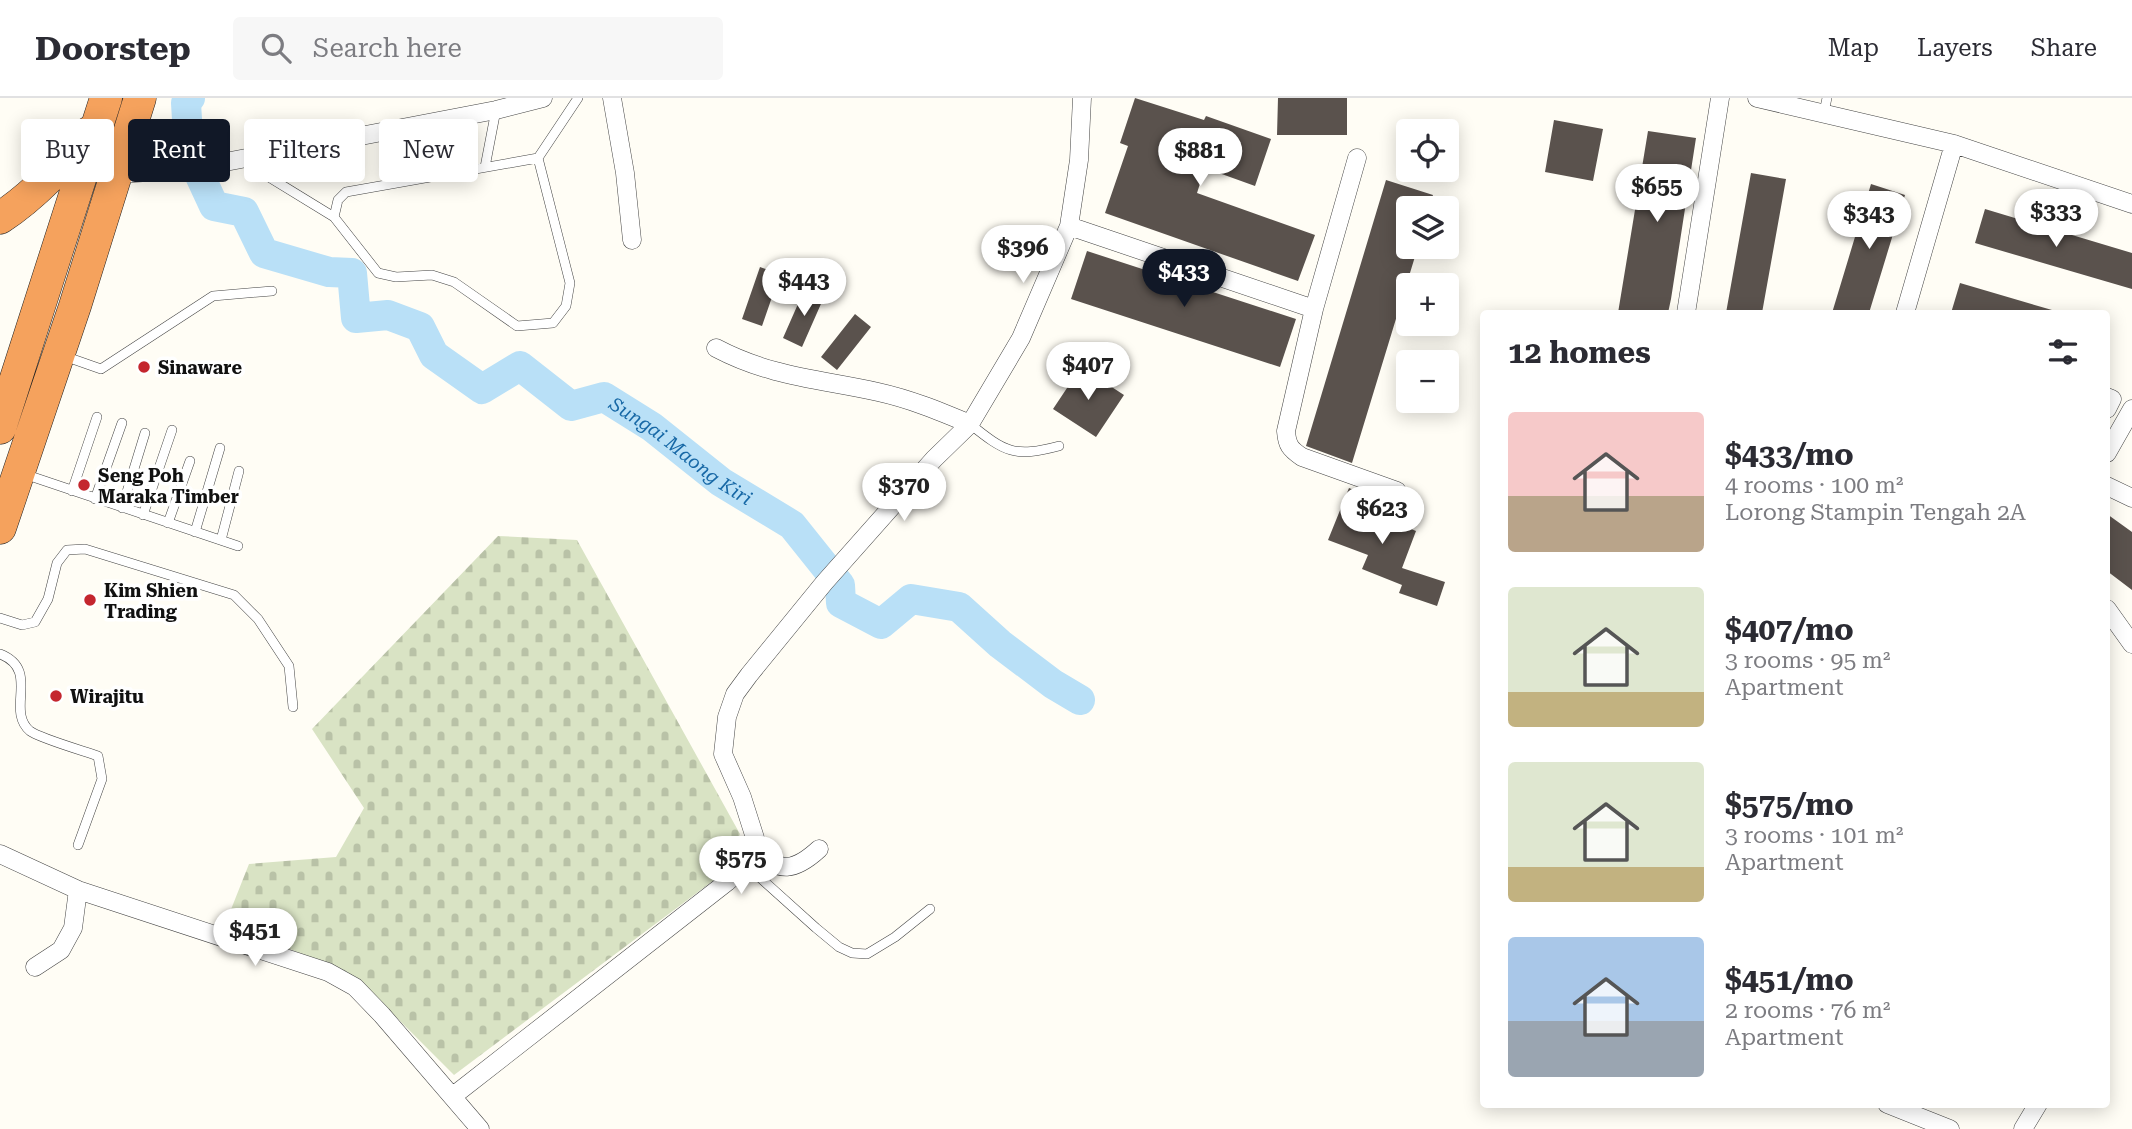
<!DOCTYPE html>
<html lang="en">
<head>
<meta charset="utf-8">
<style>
	:root { --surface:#fff; --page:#f7f7f7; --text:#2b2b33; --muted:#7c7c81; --line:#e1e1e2; --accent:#111827 }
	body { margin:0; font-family:"Roboto Serif",serif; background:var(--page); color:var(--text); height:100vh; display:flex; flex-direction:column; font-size:26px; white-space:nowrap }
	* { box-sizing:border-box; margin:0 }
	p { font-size:23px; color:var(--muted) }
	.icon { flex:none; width:38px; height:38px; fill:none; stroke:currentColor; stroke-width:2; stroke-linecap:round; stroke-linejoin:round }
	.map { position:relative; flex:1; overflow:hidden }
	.details { position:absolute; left:1480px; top:212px; width:630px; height:798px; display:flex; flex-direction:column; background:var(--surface); border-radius:7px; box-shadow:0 4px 18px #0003 }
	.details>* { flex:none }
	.guide { position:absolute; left:21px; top:21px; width:665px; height:63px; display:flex; gap:14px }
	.fabs { position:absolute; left:1396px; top:21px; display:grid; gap:14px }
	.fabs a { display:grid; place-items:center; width:63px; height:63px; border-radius:7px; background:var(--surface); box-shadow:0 4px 18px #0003; font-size:35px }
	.price { position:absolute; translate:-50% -60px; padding:0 16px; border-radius:24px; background:#fff; color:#222; font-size:23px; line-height:46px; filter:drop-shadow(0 2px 4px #0008) }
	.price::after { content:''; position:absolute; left:50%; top:42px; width:21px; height:16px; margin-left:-10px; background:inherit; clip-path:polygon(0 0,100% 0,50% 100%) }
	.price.current { background:var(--accent); color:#fff }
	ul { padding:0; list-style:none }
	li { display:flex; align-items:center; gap:21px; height:175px; padding:0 28px }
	li span { display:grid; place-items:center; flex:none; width:196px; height:140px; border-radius:7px; color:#555 }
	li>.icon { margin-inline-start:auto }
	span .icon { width:84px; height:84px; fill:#fffc; stroke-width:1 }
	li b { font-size:30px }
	h2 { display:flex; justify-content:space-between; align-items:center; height:84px; padding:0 28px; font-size:30px }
	.tag { padding:0 24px; border-radius:7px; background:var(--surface); box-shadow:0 4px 18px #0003; font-size:24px; line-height:63px }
	.tag.current { background:var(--accent); color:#fff }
	header { display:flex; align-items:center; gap:42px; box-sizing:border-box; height:98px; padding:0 35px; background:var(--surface); border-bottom:2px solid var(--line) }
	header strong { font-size:33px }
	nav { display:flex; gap:38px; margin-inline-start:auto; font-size:24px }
	.search { width:490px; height:63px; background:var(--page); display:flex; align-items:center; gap:18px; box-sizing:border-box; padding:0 24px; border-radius:7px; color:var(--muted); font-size:26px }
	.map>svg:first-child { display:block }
	.cemetery { fill:url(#cemetery-stones) }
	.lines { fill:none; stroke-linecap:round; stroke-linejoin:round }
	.river { stroke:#b9e0f7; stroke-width:30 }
	.building { fill:#5a524d }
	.lane-casing { stroke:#444; stroke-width:10 }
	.street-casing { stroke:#444; stroke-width:19 }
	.highway-casing { stroke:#222; stroke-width:33 }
	.lane { stroke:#fff; stroke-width:9 }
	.street { stroke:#fff; stroke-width:18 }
	.highway { stroke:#f5a25d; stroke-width:32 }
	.poi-dot { fill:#c4262e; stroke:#fff; stroke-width:2.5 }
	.labels { text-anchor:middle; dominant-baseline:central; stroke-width:7; stroke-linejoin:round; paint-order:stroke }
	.poi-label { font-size:18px; font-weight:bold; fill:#111; stroke:#fff; text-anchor:start }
	.water-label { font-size:19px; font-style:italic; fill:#1768a6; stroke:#fff }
</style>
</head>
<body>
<header>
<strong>Doorstep</strong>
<div class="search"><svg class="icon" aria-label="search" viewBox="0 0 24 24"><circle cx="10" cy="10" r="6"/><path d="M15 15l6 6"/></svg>Search here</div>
<nav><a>Map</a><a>Layers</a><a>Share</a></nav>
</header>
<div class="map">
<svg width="2132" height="1031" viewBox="0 0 2132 1031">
	<defs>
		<pattern id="cemetery-stones" width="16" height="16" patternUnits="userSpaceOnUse" patternTransform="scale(1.75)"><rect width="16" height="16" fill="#d9e3c4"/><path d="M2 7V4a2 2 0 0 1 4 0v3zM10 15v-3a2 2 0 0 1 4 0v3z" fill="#b9c2a7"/></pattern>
	</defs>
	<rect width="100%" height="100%" fill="#fffdf5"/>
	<path class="cemetery" d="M498,438L577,442L740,736L726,773L454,977L356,879L226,824L249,766L336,759L364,710L312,631Z"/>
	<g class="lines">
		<path class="river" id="s1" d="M190,0L186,5L189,54L214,108L244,114L264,155L329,174L352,175L356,220L388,217L420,229L434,257L482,291L520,268L571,308L604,299L652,329L721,384L792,427L840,487L841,505L881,526L911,501L959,509L1000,546L1053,586L1080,602"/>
	</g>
	<path class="building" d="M1135,0L1204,22L1206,18L1271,41L1255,88L1205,70L1197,95L1315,137L1298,183L1105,115L1128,48L1120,45Z
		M1278,0H1347V37H1277Z
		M1554,22L1603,31L1593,83L1545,74Z
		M1648,33L1696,40L1671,201L1668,215H1618Z
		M1751,75L1786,81L1762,215H1726Z
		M1386,82L1433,97L1429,110H1409V150L1417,152L1352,365L1306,348Z
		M1871,86L1905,97L1869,215H1832Z
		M1985,111L2132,155V191L1975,145Z
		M1087,153L1296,221L1280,269L1071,201Z
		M760,169L780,176L762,228L742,221Z
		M1960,185L2052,212V215H1951Z
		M805,190L824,199L802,249L783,240Z
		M855,216L871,229L837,272L821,259Z
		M1081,269L1124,297L1096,339L1053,311Z
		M1349,390L1383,404L1377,417L1416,433L1402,470L1445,484L1437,508L1399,495L1402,487L1362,471L1368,457L1328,442Z
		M2107,416L2132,434V492L2107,473Z"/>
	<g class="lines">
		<defs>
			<path id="lane" d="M1824,14L1827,0
				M538,60L578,0
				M241,62L334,119L378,175L396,179L432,177L454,184L517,228L553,225L566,208L570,185L538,60L346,94L338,102L334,119
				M485,69L496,12
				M64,258L101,271L213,198L272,193
				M970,326C1005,354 1014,360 1059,348
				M24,376L238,448
				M72,393L97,319
				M95,401L122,325
				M122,410L145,335
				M143,417L172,332
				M168,425L190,363
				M195,434L220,350
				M221,442L239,373
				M0,520L22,527L35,524L48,501L57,465L67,452L85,451L234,497L258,521L289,568L293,609
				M0,556C41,572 5,612 30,633C39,640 84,653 98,658L102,681L78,747
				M746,767L816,830L839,849L852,855L867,856L895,839L930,811"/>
			<path id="street" d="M612,0L625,75L632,142
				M1757,0L1954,46L2132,106
				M1357,60L1314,211L1286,333C1287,347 1290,351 1302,359L1397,393
				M117,76L184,72L496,12L543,0
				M1069,128L1314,211
				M1686,215L1720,0
				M1905,215L1954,46
				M716,250C771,279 819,281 878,294C910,301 939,313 970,326
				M2107,299L2112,301L2107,311
				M2107,355L2132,311
				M2107,388L2132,400
				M2107,511L2132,546
				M753,755C781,774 794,774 819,751
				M0,756L78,792L328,874L355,889L382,917L480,1031
				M35,869L61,852L73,830L78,792
				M453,998L727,784L746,767L753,755L755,740L742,699L723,656L727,619L735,596L749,577L824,485L934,361L970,326L1021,240L1069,128L1079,62L1082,0
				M1887,1006L1950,1031
				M2023,1031L2038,1006"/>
			<path id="highway" d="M0,120C35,97 63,66 90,34
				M0,330L106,0
				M0,430L75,208L140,0"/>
		</defs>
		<use href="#lane" class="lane-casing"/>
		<use href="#street" class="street-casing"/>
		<use href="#highway" class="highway-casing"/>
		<use href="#lane" class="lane"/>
		<use href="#street" class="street"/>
		<use href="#highway" class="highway"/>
	</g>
	<g class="poi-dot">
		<circle cx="144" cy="269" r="7"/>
		<circle cx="84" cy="387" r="7"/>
		<circle cx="90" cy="502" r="7"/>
		<circle cx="56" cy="598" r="7"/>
	</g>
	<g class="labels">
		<g class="poi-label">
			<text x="158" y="269">Sinaware</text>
			<text x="98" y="377">Seng Poh<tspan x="98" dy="21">Maraka Timber</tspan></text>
			<text x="104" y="492">Kim Shien<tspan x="104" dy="21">Trading</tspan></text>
			<text x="70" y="598">Wirajitu</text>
		</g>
		<g class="water-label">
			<text stroke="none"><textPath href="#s1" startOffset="721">Sungai Maong Kiri</textPath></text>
		</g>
	</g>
</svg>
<div class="fabs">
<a><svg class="icon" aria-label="locate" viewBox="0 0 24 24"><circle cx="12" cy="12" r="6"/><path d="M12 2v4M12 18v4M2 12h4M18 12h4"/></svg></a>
<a><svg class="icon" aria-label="layers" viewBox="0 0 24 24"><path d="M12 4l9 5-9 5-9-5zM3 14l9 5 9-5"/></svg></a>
<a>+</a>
<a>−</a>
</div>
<b class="price" style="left:1200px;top:90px">$881</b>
<b class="price" style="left:1657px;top:126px">$655</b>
<b class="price" style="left:2056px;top:151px">$333</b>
<b class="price" style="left:1869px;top:153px">$343</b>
<b class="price" style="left:1023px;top:187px">$396</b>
<b class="price current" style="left:1184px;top:211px">$433</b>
<b class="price" style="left:804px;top:220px">$443</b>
<b class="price" style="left:1088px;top:304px">$407</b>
<b class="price" style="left:904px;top:425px">$370</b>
<b class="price" style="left:1382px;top:448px">$623</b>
<b class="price" style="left:741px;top:798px">$575</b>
<b class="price" style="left:255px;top:870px">$451</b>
<div class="guide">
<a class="tag">Buy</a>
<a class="tag current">Rent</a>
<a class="tag">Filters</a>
<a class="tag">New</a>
</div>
<section class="details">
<h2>12 homes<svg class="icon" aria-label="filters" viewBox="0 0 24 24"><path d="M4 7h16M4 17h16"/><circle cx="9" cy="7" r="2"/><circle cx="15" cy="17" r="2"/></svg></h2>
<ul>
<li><span style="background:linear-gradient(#f6c9c9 60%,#b9a48a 0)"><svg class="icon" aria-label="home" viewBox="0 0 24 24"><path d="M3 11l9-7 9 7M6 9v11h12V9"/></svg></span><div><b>$433/mo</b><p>4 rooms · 100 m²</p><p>Lorong Stampin Tengah 2A</p></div></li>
<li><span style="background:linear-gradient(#dfe7d0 75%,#c2b280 0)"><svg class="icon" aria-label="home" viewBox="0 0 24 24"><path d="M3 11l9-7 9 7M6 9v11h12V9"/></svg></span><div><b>$407/mo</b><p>3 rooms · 95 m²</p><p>Apartment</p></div></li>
<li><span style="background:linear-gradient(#dfe7d0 75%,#c2b280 0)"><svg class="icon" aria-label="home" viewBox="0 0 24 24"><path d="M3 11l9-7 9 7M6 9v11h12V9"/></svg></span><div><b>$575/mo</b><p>3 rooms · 101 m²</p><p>Apartment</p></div></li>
<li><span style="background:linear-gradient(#a9c7e8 60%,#9aa5b1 0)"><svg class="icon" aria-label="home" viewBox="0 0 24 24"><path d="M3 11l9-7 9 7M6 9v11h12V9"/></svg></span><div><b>$451/mo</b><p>2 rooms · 76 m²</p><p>Apartment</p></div></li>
</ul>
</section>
</div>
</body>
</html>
